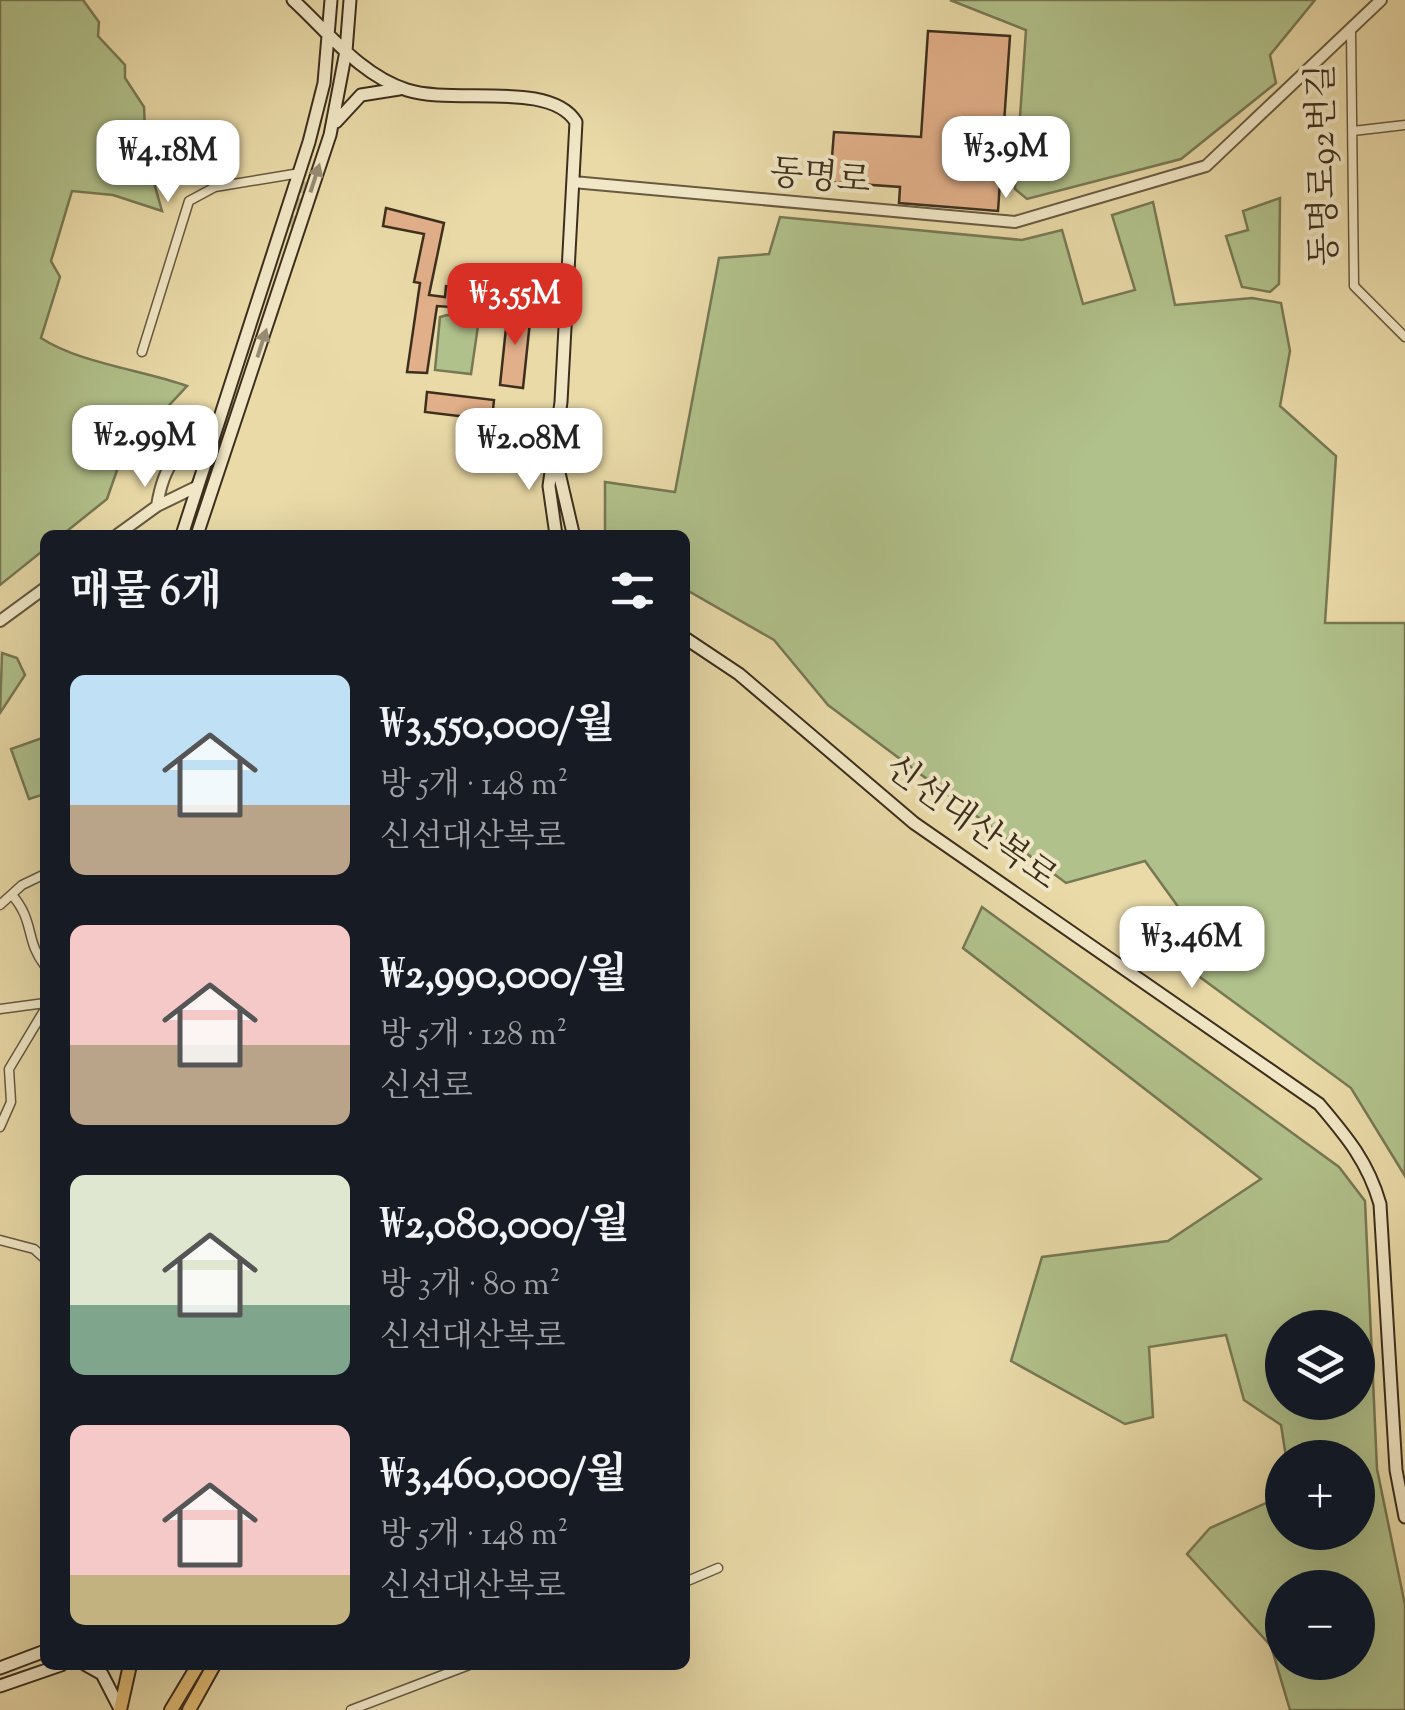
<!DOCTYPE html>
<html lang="ko">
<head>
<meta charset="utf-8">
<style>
	:root { --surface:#171b24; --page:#242831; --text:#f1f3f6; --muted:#9ea1a6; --accent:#d93025 }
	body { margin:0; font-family:"Sorts Mill Goudy","Noto Serif KR",serif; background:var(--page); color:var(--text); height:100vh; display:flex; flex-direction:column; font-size:38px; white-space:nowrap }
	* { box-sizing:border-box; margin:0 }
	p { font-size:32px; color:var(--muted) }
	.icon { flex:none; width:55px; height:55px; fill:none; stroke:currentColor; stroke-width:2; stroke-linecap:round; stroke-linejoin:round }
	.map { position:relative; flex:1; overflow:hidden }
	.sheet { position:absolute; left:40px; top:530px; width:650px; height:1140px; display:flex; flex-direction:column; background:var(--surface); border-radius:15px; box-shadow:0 10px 40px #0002 }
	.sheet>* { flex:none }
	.tools { position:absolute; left:1265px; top:1310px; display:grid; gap:20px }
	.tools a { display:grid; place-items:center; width:110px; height:110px; border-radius:50%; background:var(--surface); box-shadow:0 10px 40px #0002; font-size:50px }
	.price { position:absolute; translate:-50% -85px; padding:0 22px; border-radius:20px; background:#fff; color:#222; font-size:32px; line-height:65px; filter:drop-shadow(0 2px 5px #0008) }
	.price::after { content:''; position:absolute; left:50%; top:60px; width:30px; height:22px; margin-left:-15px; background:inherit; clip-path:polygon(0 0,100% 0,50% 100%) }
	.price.current { background:var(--accent); color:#fff }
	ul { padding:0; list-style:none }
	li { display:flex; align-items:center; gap:30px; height:250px; padding:0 30px }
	li span { display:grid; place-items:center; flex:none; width:280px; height:200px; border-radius:15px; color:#555 }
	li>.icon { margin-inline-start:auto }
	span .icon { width:120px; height:120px; fill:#fffc; stroke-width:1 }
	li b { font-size:42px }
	h2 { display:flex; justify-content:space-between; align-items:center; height:120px; padding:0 30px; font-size:42px }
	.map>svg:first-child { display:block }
	.green { fill:#b1c18b; stroke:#777854; stroke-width:2.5; fill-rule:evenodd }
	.building { fill:#e1af89; stroke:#3d2f1d; stroke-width:2.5 }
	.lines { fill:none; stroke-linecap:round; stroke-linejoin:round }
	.trunk-tunnel { stroke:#c7b88c; stroke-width:12; stroke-dasharray:12 6; stroke-linecap:butt }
	.minor-casing { stroke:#685a40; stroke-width:11 }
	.tertiary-casing { stroke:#685a40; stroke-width:14 }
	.secondary-casing { stroke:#3d2f1d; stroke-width:15 }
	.primary-casing { stroke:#3d2f1d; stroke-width:16 }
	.trunk-casing { stroke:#3d2f1d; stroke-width:16 }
	.minor { stroke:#f1e7c6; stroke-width:8 }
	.tertiary { stroke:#f1e7c6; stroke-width:10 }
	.secondary { stroke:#f1e7c6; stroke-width:11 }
	.primary { stroke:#e4bd74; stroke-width:12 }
	.trunk { stroke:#e4bd74; stroke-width:12 }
	.oneway { fill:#978b72 }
	.labels { text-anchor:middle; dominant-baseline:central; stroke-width:8; stroke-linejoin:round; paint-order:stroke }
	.street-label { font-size:35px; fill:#3d2f1d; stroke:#f1e7c6 }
</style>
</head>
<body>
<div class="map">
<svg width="1405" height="1710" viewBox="0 0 1405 1710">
	<rect width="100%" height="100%" fill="#e9daa8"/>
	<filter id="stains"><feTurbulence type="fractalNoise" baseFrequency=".002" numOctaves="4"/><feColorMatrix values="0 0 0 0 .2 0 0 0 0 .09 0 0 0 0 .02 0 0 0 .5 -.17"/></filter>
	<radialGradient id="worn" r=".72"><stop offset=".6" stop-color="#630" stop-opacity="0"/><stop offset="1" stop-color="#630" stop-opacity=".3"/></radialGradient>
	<path class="green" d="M0,0H83L99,22L98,36L125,65V78L144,107L146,154L162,211L113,195L72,191L51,261L60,277L41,338C79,363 142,370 187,386L122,456L107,499L62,535H45V549L0,585Z
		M950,0H1315L1270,55L1276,83L1181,159L1027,199L1015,189L1026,30Z
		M1280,198L1279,284L1270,292L1242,287L1226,236L1248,230L1243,211Z
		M1153,202L1175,305L1252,298L1281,303L1290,351L1280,406L1336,456L1325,623H1405V1176L1351,1088L1193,972L1187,919L1145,861L1066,883L828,705L774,640L685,589V535H605V482L675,492L719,258L769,254L780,217L1022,240L1062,230L1083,304L1135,290L1112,215Z
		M447,315L479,319L471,374L435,370L440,317Z
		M2,653L17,658L25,675L0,713Z
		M45,737V794L29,799L11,749Z
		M982,907L1339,1167L1365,1201L1377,1469L1405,1605V1710H1290L1271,1646L1187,1554L1210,1528L1282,1496V1532H1358V1458L1286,1457L1281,1425L1244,1400L1226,1335L1149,1347L1153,1417L1125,1424L1011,1361L1042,1257L1168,1241L1261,1179L963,948ZM1282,1328H1358V1402H1282ZM1282,1588H1358V1662H1282Z"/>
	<path class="building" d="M928,31L1010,36L998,211L899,203L900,187L830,182L834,132L921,137Z
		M386,208L444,223L429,295L445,297L446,286L495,290L494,310L437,306L427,373L407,372L420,283L414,282L424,234L383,226Z
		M508,309L531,312L523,388L500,385Z
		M427,392L494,400L492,420L425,412Z
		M503,417L517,419L512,466L498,465Z"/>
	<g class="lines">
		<path class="trunk-tunnel" d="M287,226L304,174
			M188,533L236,401"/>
		<defs>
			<path id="minor" d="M1351,32L1354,286L1405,337
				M1353,131L1405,125
				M142,352L189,201L215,187L300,173
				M12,895C35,921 25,941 45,966
				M0,905L22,885L45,874
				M0,1009L45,1003
				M0,1127L11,1102L9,1069L45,1009
				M0,1240L34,1249L45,1259
				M685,1582L718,1568
				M351,1710L469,1665"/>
			<path id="tertiary" d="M573,182L1015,222L1206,166L1381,0
				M157,506C163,468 177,444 214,434
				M117,535L157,506L196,487
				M0,621L45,588"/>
			<path id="secondary" d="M293,0C328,32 360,75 407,90C453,105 550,80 576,122L561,402L549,486L556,535
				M336,122L361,95L399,89
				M556,460L573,533
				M182,535L309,142L324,83L331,0
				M197,535L330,135L346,51L350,0
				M685,638L739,674L914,823L1319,1104C1347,1137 1368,1162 1380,1204L1396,1470L1405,1517
				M86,1665L102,1674L120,1709
				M0,1668L45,1651
				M0,1686L61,1665"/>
			<path id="primary" d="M120,1710L130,1665"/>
			<path id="trunk" d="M171,1710L198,1665
				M189,1710L214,1665"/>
		</defs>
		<use href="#minor" class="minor-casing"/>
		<use href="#tertiary" class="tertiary-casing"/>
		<use href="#secondary" class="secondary-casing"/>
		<use href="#primary" class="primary-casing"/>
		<use href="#trunk" class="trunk-casing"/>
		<use href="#minor" class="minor"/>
		<use href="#tertiary" class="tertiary"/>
		<use href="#secondary" class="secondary"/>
		<use href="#primary" class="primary"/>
		<use href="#trunk" class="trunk"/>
	</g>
	<defs><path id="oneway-solid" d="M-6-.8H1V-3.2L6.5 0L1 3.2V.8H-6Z" transform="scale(2.5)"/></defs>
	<g class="oneway">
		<use href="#oneway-solid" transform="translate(315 178) rotate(-72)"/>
		<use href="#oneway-solid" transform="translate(262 343) rotate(-72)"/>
	</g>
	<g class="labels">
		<g class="street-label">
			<text transform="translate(1325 165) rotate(-91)">동명로92번길</text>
			<text transform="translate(820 179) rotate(5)">동명로</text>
			<text transform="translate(970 824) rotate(36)">신선대산복로</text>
		</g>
	</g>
	<rect width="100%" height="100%" filter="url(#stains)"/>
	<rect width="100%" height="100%" fill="url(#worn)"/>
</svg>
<div class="tools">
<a><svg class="icon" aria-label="layers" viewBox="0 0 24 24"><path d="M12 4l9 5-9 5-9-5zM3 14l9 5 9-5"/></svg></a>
<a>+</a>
<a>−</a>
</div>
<b class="price" style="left:1006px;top:201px">₩3.9M</b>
<b class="price" style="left:168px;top:205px">₩4.18M</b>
<b class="price current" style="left:515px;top:348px">₩3.55M</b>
<b class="price" style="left:145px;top:490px">₩2.99M</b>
<b class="price" style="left:529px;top:493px">₩2.08M</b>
<b class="price" style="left:1192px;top:991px">₩3.46M</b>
<section class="sheet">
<h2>매물 6개<svg class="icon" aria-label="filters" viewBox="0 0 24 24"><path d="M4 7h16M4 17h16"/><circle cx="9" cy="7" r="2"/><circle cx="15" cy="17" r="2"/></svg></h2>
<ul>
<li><span style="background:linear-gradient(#bfe0f5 65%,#b9a48a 0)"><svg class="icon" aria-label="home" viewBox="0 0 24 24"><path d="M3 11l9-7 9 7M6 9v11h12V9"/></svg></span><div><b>₩3,550,000/월</b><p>방 5개 · 148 m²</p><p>신선대산복로</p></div></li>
<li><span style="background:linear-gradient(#f6c9c9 60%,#b9a48a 0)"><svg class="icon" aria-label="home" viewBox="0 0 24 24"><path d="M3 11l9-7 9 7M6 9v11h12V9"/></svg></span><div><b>₩2,990,000/월</b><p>방 5개 · 128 m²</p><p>신선로</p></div></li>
<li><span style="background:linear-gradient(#dfe7d0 65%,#7fa58c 0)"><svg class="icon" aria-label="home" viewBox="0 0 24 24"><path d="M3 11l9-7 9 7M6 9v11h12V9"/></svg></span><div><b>₩2,080,000/월</b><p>방 3개 · 80 m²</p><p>신선대산복로</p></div></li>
<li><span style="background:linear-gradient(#f6c9c9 75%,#c2b280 0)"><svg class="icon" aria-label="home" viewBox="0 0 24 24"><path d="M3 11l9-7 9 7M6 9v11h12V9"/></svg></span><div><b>₩3,460,000/월</b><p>방 5개 · 148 m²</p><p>신선대산복로</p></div></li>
</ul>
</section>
</div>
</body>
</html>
